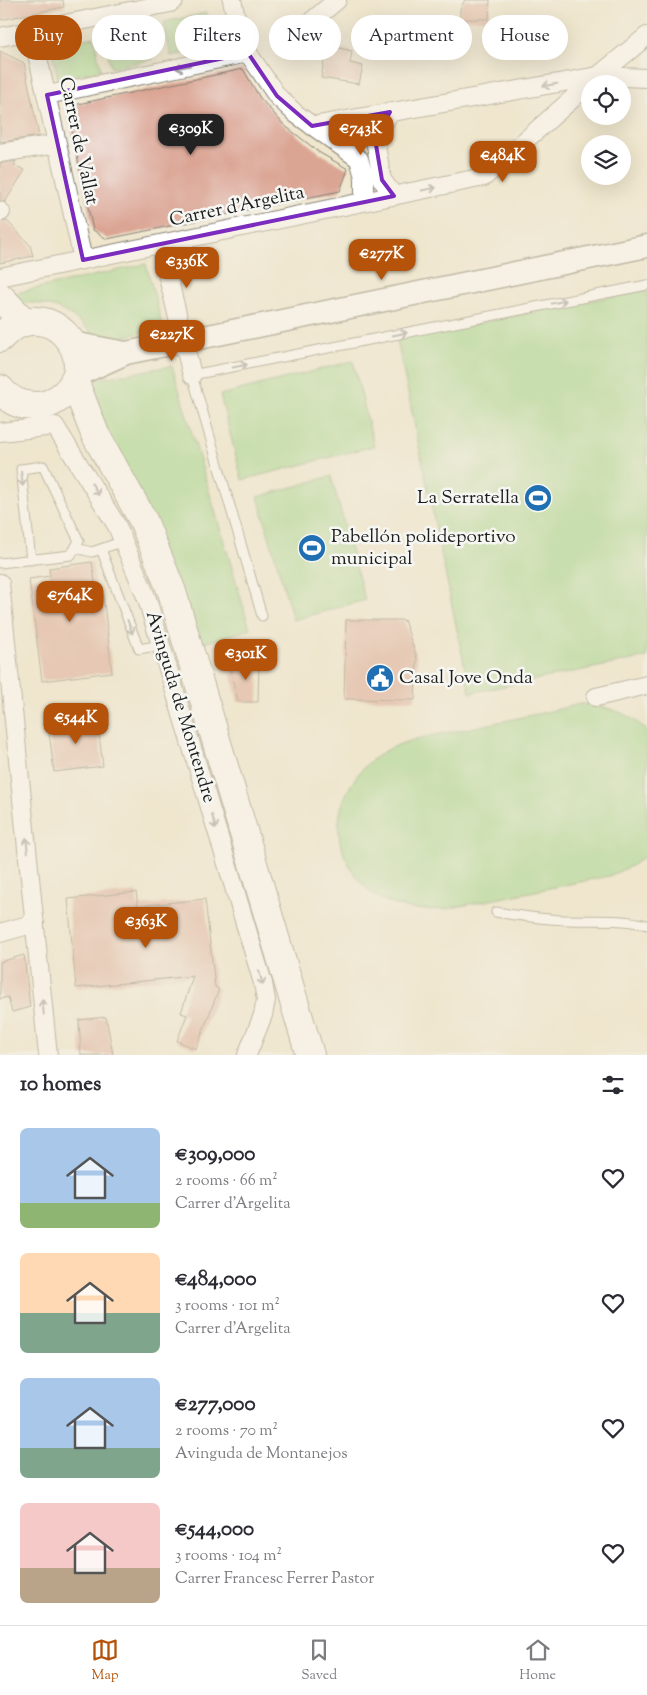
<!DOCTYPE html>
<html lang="en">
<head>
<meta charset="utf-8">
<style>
	:root { --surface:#fff; --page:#f7f7f7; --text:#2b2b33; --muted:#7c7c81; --line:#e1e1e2; --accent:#b45309 }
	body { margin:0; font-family:"Sorts Mill Goudy",serif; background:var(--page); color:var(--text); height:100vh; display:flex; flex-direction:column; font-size:19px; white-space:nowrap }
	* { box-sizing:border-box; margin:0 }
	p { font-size:16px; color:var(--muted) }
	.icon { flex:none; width:28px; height:28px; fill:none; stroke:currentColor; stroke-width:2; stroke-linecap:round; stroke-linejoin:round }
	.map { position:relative; height:1055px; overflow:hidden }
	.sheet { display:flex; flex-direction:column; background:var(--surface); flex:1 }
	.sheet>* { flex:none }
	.banner { position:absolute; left:15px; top:15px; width:618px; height:45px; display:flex; gap:10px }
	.buttons { position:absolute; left:581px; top:75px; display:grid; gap:10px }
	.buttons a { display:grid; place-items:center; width:50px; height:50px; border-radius:50%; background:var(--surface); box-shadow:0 5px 20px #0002; font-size:25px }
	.price { position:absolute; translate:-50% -42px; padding:0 11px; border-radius:10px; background:var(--accent); color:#fff; font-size:16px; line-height:32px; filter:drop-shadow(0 1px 2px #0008) }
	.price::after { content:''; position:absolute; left:50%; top:30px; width:15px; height:11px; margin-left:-8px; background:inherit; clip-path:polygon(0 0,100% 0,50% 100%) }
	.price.on { background:#222; color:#fff }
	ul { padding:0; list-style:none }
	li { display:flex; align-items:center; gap:15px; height:125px; padding:0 20px }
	li span { display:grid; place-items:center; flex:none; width:140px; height:100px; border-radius:8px; color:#555 }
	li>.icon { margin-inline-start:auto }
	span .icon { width:60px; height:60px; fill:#fffc; stroke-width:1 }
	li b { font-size:21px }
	h2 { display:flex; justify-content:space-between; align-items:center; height:60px; padding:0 20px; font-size:21px }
	.pill { padding:0 18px; border-radius:22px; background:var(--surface); box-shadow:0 5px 20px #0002; font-size:18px; line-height:45px }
	.pill.on { background:var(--accent); color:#fff }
	.tabs { display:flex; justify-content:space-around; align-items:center; height:70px; border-top:1px solid var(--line); background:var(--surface); font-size:14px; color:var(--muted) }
	.tabs a { display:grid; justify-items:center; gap:2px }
	.tabs .on { color:var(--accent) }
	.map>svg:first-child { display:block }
	.green { fill:#9cd588; stroke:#5c7852 }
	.building { fill:#dba594 }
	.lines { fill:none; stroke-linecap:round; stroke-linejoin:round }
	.service-casing { stroke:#868174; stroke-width:11 }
	.minor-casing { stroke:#868174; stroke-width:20 }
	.tertiary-casing { stroke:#868174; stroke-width:25 }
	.primary-casing { stroke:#868174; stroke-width:30 }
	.service { stroke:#fff; stroke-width:9 }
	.minor { stroke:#fff; stroke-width:18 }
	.tertiary { stroke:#fff; stroke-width:22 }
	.primary { stroke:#fff; stroke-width:28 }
	.oneway { stroke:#999 }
	.marked { fill:none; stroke:#7b2cbf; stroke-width:4; stroke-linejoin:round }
	.labels { text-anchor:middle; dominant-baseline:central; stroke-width:5; stroke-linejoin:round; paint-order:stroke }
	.street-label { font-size:19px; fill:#1c1c1c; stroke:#f6f6f2 }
	.poi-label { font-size:19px; fill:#1c1c1c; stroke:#f6f6f2; text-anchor:start }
</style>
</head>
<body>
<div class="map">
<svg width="647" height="1055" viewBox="0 0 647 1055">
	<rect width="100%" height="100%" fill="#f6f6f2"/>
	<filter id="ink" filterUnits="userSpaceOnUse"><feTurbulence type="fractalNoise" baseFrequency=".02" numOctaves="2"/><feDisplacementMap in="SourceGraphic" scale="10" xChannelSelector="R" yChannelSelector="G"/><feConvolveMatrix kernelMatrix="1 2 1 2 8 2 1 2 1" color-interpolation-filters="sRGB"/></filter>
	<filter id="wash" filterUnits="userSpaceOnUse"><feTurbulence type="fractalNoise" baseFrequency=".0096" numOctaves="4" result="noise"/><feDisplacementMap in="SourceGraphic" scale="20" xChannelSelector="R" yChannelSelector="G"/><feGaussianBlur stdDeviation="1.12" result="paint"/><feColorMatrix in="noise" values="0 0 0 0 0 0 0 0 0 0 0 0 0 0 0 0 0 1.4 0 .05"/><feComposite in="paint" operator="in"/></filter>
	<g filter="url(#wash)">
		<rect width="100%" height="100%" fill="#efe6cd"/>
		<path class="green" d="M206,13L213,47L171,56L164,22Z
			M146,26L153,59L111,68L104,35Z
			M94,37L101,70L58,79L51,46Z
			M146,264L163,328L104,341C90,335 91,331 80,322C62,307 43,302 20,303L13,295L16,293Z
			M647,289V657L470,693L397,340Z
			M353,361L374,446L242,480L220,395Z
			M172,366L250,629L201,644L87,389L97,379Z
			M331,476L365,600L293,620L258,497Z
			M581,704C606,706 629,712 647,731V855L631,866L609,876L446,909C423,911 405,910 383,900C361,890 340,856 339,833C336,804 355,770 379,755C404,738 437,735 466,729C504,721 543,713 581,704Z"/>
		<g id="blocks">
			<path class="building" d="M0,0H63L64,7L0,20Z
				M465,0H490L489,19H460V9Z
				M327,45L352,51L350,63L363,66L359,84L321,78Z
				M0,51L24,63L39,136L0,142Z
				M243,69L260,98L284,125L320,153L348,169L340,191L107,239L93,230L69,119L78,104Z
				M16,161L14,165L25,170L5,202L0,201V163Z
				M7,221L30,245L33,256L0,263V222Z
				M92,562L97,595H103L112,672L42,681L29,579L50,576L49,568Z
				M346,620H404L417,658L415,700L344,699Z
				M259,663L258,702H238L229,664Z
				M97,718L103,766L54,772L48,724Z
				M136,892L138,906L205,899L215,987L219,989L196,1049L177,1041L187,1015L181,1013L193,976L76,988L68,899Z
				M24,955L30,1007L12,1012L8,997L0,999V962Z
				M106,1017L113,1055H81L79,1020Z"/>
		</g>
	</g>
	<g filter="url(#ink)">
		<use href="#blocks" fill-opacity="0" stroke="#868174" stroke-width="1"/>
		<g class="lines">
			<defs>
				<path id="service" d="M75,548L92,552L124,541
					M101,549L139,649L161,645
					M0,563L71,555L79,541L43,466L21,469L31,560
					M262,616L192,375L647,285
					M496,912C521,916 545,920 570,920C596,921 621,918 647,925"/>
				<path id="minor" d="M232,0L239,30L248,53L277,96L296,114L359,159L364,177V202
					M306,26L337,0
					M32,31L83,260
					M0,37L170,3L174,0
					M47,95L248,53
					M390,112L375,139L382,180L394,196
					M312,126L598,76L647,78
					M0,153L57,144
					M0,211L1,212
					M160,244L192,375
					M0,277L484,177L598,76L647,36
					M0,432L55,426L117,526L147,599L263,983L266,1000L263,1015L247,1055
					M0,583L48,1055
					M596,697L647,685
					M0,933L35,923"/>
				<path id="tertiary" d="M72,343L126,353
					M75,376L126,353L647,246"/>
				<path id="primary" d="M0,297L24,322
					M0,338C47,288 105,360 64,394C56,401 47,406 36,406C22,406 9,401 0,389
					M74,380L95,434L143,520L172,592L310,1055"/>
			</defs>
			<use href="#service" class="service-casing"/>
			<use href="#minor" class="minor-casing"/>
			<use href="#tertiary" class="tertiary-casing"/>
			<use href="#primary" class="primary-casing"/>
			<use href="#service" class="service"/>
			<use href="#minor" class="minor"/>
			<use href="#tertiary" class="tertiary"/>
			<use href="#primary" class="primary"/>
		</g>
		<defs><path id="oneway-shaft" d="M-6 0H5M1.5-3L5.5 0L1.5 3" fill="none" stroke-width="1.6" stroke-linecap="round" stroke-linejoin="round" transform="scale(1.25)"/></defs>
		<g class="oneway">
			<use href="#oneway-shaft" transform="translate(183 67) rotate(168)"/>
			<use href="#oneway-shaft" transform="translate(550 85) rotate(170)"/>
			<use href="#oneway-shaft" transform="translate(429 189) rotate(-12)"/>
			<use href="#oneway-shaft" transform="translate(559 302) rotate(-11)"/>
			<use href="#oneway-shaft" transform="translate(400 334) rotate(-11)"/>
			<use href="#oneway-shaft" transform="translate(240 366) rotate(-11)"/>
			<use href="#oneway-shaft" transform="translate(22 479) rotate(83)"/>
			<use href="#oneway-shaft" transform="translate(95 489) rotate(59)"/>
			<use href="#oneway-shaft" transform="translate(130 627) rotate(70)"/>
			<use href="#oneway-shaft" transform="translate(214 822) rotate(73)"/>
			<use href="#oneway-shaft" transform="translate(27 845) rotate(-96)"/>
			<use href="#oneway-shaft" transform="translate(261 978) rotate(74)"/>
			<use href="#oneway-shaft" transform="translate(43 1007) rotate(-96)"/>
		</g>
	</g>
	<path d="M0 0H647V1055H0ZM248,53L277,96L312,126L390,112L375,139L382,180L394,196L83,260L47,95Z" fill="#efe6cd" fill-opacity=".55" fill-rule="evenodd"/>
	<path class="marked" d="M248,53L277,96L312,126L390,112L375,139L382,180L394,196L83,260L47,95Z"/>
	<defs>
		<symbol id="stadium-disc" viewBox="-11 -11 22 22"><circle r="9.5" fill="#1f6fb2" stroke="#f6f6f2"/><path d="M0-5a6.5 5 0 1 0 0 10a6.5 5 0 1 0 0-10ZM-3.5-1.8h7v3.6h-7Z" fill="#fff"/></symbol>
		<symbol id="civic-disc" viewBox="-11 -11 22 22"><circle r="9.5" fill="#1f6fb2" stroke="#f6f6f2"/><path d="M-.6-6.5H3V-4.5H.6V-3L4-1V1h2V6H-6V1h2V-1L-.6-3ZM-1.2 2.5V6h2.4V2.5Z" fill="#fff"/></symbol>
	</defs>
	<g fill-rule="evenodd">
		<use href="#stadium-disc" x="522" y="482" width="32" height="32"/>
		<use href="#stadium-disc" x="296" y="532" width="32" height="32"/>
		<use href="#civic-disc" x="364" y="662" width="32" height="32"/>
	</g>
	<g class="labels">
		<g class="street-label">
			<text transform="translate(78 141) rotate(78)">Carrer de Vallat</text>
			<text transform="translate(237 207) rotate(-12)">Carrer d'Argelita</text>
			<text transform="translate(180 707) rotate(73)">Avinguda de Montendre</text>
		</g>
		<g class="poi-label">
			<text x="519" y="498" text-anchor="end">La Serratella</text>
			<text x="331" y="537">Pabellón polideportivo<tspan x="331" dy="22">municipal</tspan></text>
			<text x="399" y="678">Casal Jove Onda</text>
		</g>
	</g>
</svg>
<div class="buttons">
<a><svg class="icon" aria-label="locate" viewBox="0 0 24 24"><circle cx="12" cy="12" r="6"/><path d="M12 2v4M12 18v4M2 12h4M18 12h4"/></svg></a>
<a><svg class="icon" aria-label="layers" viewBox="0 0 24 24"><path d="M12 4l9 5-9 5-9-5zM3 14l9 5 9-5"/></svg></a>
</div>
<b class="price on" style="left:191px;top:156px">€309K</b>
<b class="price" style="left:361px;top:156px">€743K</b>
<b class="price" style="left:503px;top:183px">€484K</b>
<b class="price" style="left:382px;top:281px">€277K</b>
<b class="price" style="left:187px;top:289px">€336K</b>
<b class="price" style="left:172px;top:362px">€227K</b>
<b class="price" style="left:70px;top:623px">€764K</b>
<b class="price" style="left:246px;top:681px">€301K</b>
<b class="price" style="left:76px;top:745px">€544K</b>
<b class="price" style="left:146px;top:949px">€363K</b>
<div class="banner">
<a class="pill on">Buy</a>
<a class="pill">Rent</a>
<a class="pill">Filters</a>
<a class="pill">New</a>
<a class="pill">Apartment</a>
<a class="pill">House</a>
</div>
</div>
<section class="sheet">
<h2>10 homes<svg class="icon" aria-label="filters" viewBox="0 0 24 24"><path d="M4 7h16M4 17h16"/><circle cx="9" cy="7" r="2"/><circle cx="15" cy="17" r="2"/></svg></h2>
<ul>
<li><span style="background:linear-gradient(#a9c7e8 75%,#8fb573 0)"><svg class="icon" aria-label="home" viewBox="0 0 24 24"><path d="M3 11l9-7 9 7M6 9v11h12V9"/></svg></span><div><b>€309,000</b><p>2 rooms · 66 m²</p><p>Carrer d'Argelita</p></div><svg class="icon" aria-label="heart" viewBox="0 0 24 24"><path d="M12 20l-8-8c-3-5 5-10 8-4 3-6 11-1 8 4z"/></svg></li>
<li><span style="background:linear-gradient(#ffd9b3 60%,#7fa58c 0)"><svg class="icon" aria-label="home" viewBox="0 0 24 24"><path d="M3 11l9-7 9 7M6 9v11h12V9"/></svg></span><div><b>€484,000</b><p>3 rooms · 101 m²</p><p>Carrer d'Argelita</p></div><svg class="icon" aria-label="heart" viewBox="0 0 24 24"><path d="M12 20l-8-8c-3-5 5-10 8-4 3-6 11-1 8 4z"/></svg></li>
<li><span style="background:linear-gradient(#a9c7e8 70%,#7fa58c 0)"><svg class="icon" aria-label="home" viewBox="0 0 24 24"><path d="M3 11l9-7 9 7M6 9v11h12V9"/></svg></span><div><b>€277,000</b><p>2 rooms · 70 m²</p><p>Avinguda de Montanejos</p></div><svg class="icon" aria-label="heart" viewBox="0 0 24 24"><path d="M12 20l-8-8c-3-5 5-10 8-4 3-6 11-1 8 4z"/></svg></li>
<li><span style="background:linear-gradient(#f6c9c9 65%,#b9a48a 0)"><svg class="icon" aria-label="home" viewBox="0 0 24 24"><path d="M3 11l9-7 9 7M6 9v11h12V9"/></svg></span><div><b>€544,000</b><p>3 rooms · 104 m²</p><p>Carrer Francesc Ferrer Pastor</p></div><svg class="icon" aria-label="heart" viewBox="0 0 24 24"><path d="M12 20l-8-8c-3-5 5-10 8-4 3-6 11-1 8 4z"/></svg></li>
</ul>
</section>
<nav class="tabs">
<a class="on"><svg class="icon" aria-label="map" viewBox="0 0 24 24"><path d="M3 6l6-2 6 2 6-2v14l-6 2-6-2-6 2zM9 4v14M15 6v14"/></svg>Map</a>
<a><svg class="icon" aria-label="saved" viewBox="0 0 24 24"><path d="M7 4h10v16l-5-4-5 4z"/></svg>Saved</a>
<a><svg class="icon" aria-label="home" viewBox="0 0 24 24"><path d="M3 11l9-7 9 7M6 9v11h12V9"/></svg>Home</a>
</nav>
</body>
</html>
